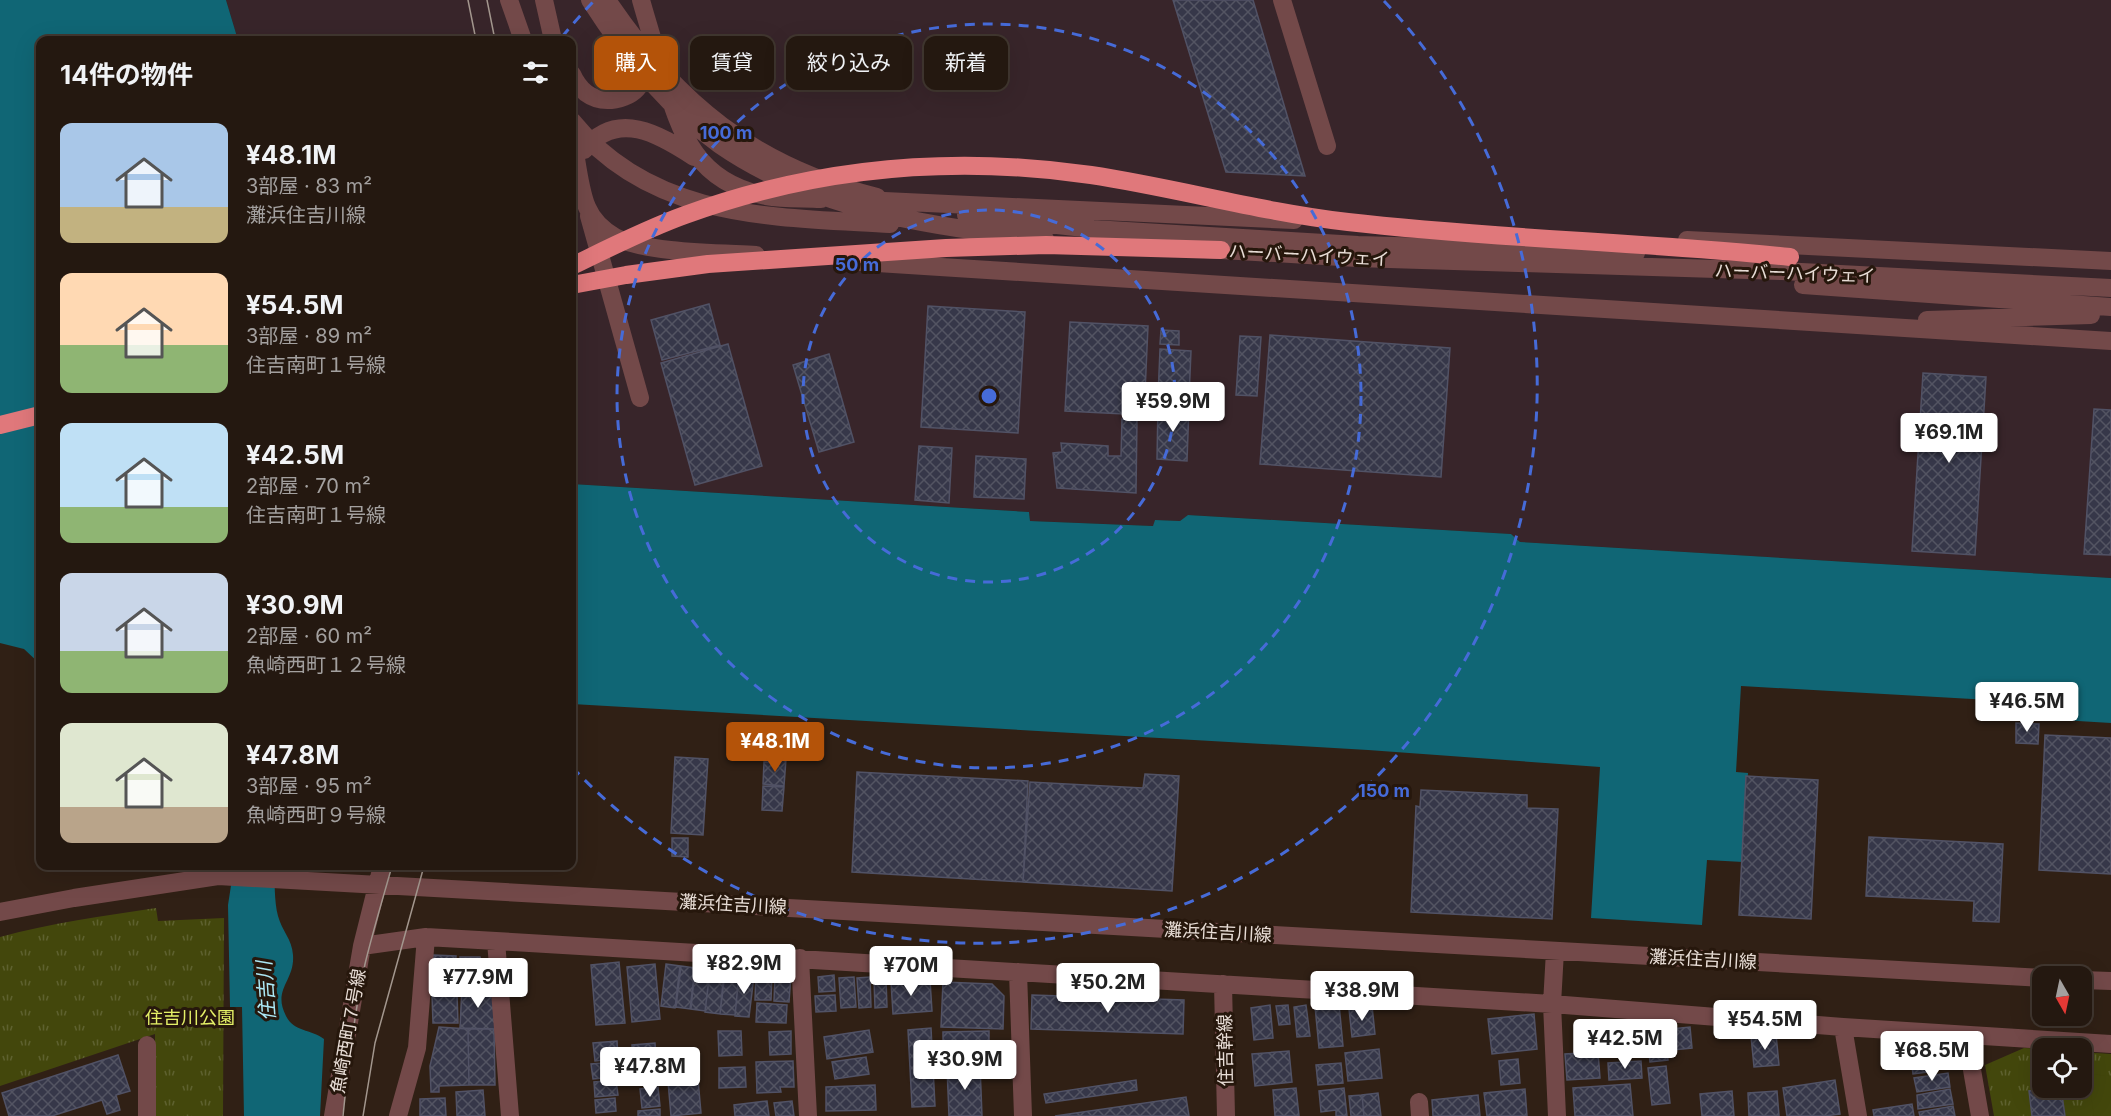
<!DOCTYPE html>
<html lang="ja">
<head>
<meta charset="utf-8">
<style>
	:root { --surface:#241810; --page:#30251e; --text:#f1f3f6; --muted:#a3a09f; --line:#413730; --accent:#b45309 }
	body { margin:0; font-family:Inter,"Noto Sans JP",sans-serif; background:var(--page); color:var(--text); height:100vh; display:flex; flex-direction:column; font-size:22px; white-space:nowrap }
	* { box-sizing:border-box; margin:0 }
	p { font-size:20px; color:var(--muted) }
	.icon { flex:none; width:33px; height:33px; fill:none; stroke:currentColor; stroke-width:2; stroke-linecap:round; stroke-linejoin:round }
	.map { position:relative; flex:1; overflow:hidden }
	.side { position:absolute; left:36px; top:36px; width:540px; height:834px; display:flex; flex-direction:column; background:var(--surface); border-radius:12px; box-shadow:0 6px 24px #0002,0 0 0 2px var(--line) }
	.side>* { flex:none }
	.guide { position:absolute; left:594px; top:36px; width:570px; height:54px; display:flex; gap:12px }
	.needle { width:39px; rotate:171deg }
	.tools { position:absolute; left:2032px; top:966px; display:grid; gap:12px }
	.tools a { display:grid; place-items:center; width:60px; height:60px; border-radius:12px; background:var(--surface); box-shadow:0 6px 24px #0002,0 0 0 2px var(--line); font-size:30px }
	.price { position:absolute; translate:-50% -51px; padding:0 14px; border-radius:6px; background:#fff; color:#222; font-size:20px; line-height:39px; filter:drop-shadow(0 2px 3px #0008) }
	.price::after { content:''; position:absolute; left:50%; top:36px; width:18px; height:14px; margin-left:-9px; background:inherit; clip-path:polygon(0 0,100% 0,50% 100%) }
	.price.on { background:var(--accent); color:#fff }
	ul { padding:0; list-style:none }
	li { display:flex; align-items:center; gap:18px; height:150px; padding:0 24px }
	li span { display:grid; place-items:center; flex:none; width:168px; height:120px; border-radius:12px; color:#555 }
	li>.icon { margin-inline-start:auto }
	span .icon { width:72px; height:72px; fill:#fffc; stroke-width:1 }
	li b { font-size:26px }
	h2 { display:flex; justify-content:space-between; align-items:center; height:72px; padding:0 24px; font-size:26px }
	.pill { padding:0 21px; border-radius:12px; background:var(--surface); box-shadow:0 6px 24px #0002,0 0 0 2px var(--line); font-size:21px; line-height:54px }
	.pill.on { background:var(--accent); color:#fff }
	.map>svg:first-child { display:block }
	.industrial { fill:#38252a }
	.park { fill:url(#park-tufts) }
	.pitch { fill:#43470c }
	.water { fill:#106675 }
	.building { fill:url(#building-cross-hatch); stroke:#515265; stroke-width:1.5 }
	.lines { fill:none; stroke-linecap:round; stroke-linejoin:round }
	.minor { stroke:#734949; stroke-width:18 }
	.highway { stroke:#e0787b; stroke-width:18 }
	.tram { stroke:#a3978e; stroke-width:1.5 }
	.ring { fill:none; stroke:#466bd8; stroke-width:3; stroke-dasharray:10 8 }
	.labels { text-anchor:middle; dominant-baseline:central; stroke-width:6; stroke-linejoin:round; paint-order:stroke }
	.street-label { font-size:18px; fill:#e8ddd6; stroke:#26170c }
	.park-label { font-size:18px; fill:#e4f067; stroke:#26170c }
	.water-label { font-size:20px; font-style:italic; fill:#ace9f6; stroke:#26170c }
	.centre { fill:#466bd8; stroke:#26170c; stroke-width:3 }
	.ring-label { font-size:18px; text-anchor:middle; font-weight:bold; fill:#466bd8; stroke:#26170c; stroke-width:6; stroke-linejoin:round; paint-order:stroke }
</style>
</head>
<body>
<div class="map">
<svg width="2111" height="1116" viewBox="0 0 2111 1116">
	<defs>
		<pattern id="park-tufts" width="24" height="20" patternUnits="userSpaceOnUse" patternTransform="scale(1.5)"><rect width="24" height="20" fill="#43470c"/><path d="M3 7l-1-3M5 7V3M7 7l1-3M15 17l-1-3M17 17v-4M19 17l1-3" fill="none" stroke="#5e612f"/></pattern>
		<pattern id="building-cross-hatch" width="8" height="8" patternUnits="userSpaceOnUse" patternTransform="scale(1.5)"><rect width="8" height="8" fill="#363749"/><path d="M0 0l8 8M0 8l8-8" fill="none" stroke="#535462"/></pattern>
	</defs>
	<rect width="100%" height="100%" fill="#302015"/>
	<path class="industrial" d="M226,0H2111V578L1520,542L1511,534L1189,515L1180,521L1155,520L1154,526L1030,521L1029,512L572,484V40H238Z"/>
	<path class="park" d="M156,908L158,921L224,918L223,1116H155V1034L0,1086V937C51,923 103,916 156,908Z
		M2024,1048L2043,1049V1088H2082V1052L2111,1054V1116H1994L1985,1065Z"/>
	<path class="pitch" d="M2088,1074L2111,1076V1116H2094Z"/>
	<path class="water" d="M0,0H226L238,40H40V664L24,649L0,643Z
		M572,484L1029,512L1030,521L1153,526L1155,520L1180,521L1188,515L1511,534L1520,542L2111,578V723L2045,719L2043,703L1741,686L1736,772L1748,773L1743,862L1707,860L1702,925L1591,918L1600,767L1368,750L572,704Z
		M234,866H274C275,882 274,901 278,916C282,931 292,939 293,955C295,981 272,989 286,1016C294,1032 311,1029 324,1039L320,1116H244L242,1007H230L228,905Z"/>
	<path class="building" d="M1173,0H1253L1305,176L1226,172Z
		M709,304L720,345L662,360L651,320Z
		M928,306L1025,312L1018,433L921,427Z
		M1070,322L1148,326L1144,415L1065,411Z
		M1161,330L1179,331V345L1160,344Z
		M1270,335L1450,348L1441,477L1260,464Z
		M1240,336L1261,337L1257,396L1236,395Z
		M728,344L762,466L695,485L661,363Z
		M1160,349L1191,351L1189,398L1158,397Z
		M829,354L854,442L819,452L793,365Z
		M1923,373L1986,377L1975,555L1912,551Z
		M1158,405L1189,406L1187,461L1157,459Z
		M2094,409L2111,410V555L2084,554Z
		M1122,419L1137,420L1136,493L1057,488L1053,453L1062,452L1061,443L1108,446V456H1121Z
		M919,446L952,448L949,503L915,500Z
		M976,456L1026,459L1024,499L974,497Z
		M2016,723L2039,724L2038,744L2016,743Z
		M2045,735L2111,738V874L2039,870Z
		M675,757L708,759L703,835L671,833Z
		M776,758L786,759L784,786L763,784L764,762H775Z
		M857,772L1028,781L1023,882L852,872Z
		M1145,774L1179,776L1172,891L1023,882L1030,782L1143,788Z
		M1746,776L1818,780L1811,919L1739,915Z
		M763,786L784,787L782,811L762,810Z
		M1421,790L1527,795V808L1558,809L1552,919L1411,912L1416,806L1420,807Z
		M1869,837L2003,844L1999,922L1973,921L1974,901L1866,896Z
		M672,838H688V857L672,856Z
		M433,955L456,956L454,986L431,985Z
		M460,957H480L481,960L487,961L488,987H462Z
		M619,962L625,1023L596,1025L591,965Z
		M655,964L660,1019L632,1022L627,967Z
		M666,964L680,966L675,1008L661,1006Z
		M681,966L695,968L690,1009L676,1007Z
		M695,968L710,970L705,1011L691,1009Z
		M710,971L724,972L720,1014L705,1012Z
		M725,973L739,974L735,1015L720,1014Z
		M756,973L772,974L771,1000H755Z
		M739,974L754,976L749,1017L735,1016Z
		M775,975H791L789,1002L774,1001Z
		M834,975L835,991L819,992L818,977Z
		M854,977L856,1007L841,1008L839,978Z
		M870,977L871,1007L859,1008L857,978Z
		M886,979L887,1007L875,1008L874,980Z
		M930,980L932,1011L893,1014L891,982Z
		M943,982L992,984L1004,996L1003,1029L941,1027Z
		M462,987L493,988L497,1029L460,1028Z
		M457,994L458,1023H433L432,995Z
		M835,995L836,1011L816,1012L815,996Z
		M1032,995L1184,1000L1183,1034L1031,1029Z
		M757,1003L787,1005L786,1023L756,1022Z
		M1339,1004L1343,1046L1319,1048L1315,1006Z
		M1270,1005L1273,1038L1254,1040L1251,1008Z
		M1288,1005L1290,1024L1279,1025L1276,1006Z
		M1306,1005L1310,1036L1297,1037L1294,1007Z
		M1372,1006L1375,1034L1352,1037L1349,1009Z
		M1534,1014L1537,1049L1492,1054L1488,1019Z
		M1664,1024L1668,1060L1650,1062L1646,1026Z
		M439,1027L468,1029L469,1085L439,1086V1092H431L430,1066Z
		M1690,1027L1692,1048L1673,1050L1671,1029Z
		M931,1028L935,1106L912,1107L908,1030Z
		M468,1029H494L495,1085H469Z
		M869,1030L873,1052L827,1059L824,1037Z
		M718,1031H741L742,1055L719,1056Z
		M791,1031V1054L770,1055L769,1032Z
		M989,1031V1058L943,1059V1032Z
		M1776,1034L1779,1065L1754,1067L1751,1036Z
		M617,1041L618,1059L595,1061L593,1043Z
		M655,1043L656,1059L633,1061L632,1045Z
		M1945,1047L1949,1067L1932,1070L1929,1049Z
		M1924,1048L1927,1072L1913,1074L1910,1050Z
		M1379,1049L1382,1078L1348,1081L1345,1053Z
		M1289,1051L1292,1082L1255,1086L1252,1054Z
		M1598,1052L1600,1078L1567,1080L1565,1054Z
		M118,1055L130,1091L116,1095L120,1110L107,1114L102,1100L52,1116H9L2,1093Z
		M866,1057L869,1074L835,1079L832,1062Z
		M1518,1059L1520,1083L1501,1085L1499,1061Z
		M793,1061L794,1087H780L781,1092L757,1093L756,1062Z
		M1641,1061L1642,1078L1609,1080L1608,1063Z
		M615,1062L616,1077L593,1079L591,1064Z
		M1341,1063L1343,1083L1318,1085L1316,1065Z
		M657,1064L658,1082L640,1084L638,1066Z
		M980,1065L982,1116H949L947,1067Z
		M1666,1066L1670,1103L1652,1105L1648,1068Z
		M745,1067L746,1087L719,1088V1068Z
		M697,1068L701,1113L671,1116L667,1070Z
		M1948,1073L1950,1087L1917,1092L1914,1078Z
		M616,1080L618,1095L595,1097L594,1082Z
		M1136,1080L1137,1090L1046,1103L1044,1094Z
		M1835,1080L1840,1114L1825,1116H1787L1783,1088Z
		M1630,1084L1633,1116H1575L1573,1088Z
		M875,1085L876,1110L826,1111V1087Z
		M658,1087L660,1106L642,1108L640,1089Z
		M1296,1088L1299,1116H1275L1273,1090Z
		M1344,1088L1347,1116H1336V1110L1321,1112L1319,1091Z
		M2051,1088H2061L2065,1116H2032L2029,1091Z
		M1525,1089L1527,1116H1487L1484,1093Z
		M1950,1089L1953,1104L1918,1109L1917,1095Z
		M483,1090L485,1116H457L456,1092Z
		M1732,1091L1734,1116H1702L1700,1094Z
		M1777,1091L1779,1116H1749L1748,1093Z
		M1378,1093L1381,1116H1364L1362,1095Z
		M1362,1095L1364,1116H1351L1349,1096Z
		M1478,1095L1480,1116H1433L1432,1100Z
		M1186,1097L1189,1116H1055Z
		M445,1098L446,1116H420V1099Z
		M615,1098L616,1111L596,1113L595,1100Z
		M767,1101L769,1116H735L734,1105Z
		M792,1101L794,1116H776L774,1103Z
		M1912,1104L1914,1116H1874L1873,1110Z
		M1953,1106L1955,1116H1920L1919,1112Z
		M660,1109V1116H638V1111Z"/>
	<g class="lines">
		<path class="minor" d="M509,0L523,40
			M544,0L553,40
			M590,0C625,55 667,107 720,145C814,210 935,228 1045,239
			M607,0C676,103 755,167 877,197
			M641,0C648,25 656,50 663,75C681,135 696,182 766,196C784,199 802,198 821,199
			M1282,0L1327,146
			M572,74C575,81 580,88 586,93C602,105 631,101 641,83C643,78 644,70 646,65
			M572,121C652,220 774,217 890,224
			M572,134C576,154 579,189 587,207C592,219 603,230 615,237C646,253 719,253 756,255
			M584,150C617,109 659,134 694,157
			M863,200L1294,220
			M966,215L1093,229L1358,245L1636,253
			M589,216L640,398
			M1687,240L2111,261
			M1205,249L1357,258L1782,271L2111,288
			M846,261L2111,341
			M1803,285L2111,307
			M1927,320L2091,315
			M0,912L74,898L218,876L2043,978
			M496,941L510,1116
			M362,946L426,937L496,941L1552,1004L1843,1027L2111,1044
			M1555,951L1552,1004L1557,1116
			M800,958L808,1116
			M1018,972L1023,1116
			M2082,980L2111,981
			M1223,984L1226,1116
			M1843,1027L1858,1116
			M1966,1035L1980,1116
			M147,1045V1116
			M1419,1102L1420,1116
			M333,1116L362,946L382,866
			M398,1116L417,1048L426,937"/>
		<path class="highway" d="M572,266C609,248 646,229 685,215C817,167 952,155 1091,175C1177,188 1261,212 1348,222C1495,239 1643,242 1790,257
			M572,285L626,275L708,264L946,248L1046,245L1221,250
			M0,425L40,415"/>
		<path class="tram" d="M468,0L476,40
			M487,0L495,40
			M343,1116C348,1065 354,1014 365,964C373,931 383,898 392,866
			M363,1116L375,1043L424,866"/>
	</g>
	<g class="ring">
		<circle cx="989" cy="396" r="186"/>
		<circle cx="989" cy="396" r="372"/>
		<path d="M562 37A558 558 0 0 1 594 1M1384 1A558 558 0 1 1 574 769"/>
	</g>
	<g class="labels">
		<g class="street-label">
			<text transform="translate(1309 255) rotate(3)">ハーバーハイウェイ</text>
			<text transform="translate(1795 273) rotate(2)">ハーバーハイウェイ</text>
			<text transform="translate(733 904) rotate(3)">灘浜住吉川線</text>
			<text transform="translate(1218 932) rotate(3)">灘浜住吉川線</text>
			<text transform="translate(1703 959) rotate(3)">灘浜住吉川線</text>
			<text transform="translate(348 1031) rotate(-80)">魚崎西町７号線</text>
			<text transform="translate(1225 1050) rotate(-91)">住吉幹線</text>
		</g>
		<g class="park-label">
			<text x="190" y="1017">住吉川公園</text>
		</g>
		<g class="water-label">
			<text transform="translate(266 991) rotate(-94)">住吉川</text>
		</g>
	</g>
	<circle cx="989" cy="396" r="9" class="centre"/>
	<g class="ring-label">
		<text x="726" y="139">100 m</text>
		<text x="857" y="271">50 m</text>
		<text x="1384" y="797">150 m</text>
	</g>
</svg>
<div class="tools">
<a><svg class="needle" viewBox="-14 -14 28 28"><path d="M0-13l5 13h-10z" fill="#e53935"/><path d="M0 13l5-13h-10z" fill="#a3a09f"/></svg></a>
<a><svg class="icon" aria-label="locate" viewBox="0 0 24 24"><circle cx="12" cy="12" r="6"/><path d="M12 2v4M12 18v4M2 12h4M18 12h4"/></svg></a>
</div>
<b class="price" style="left:1173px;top:433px">¥59.9M</b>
<b class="price" style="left:1949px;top:464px">¥69.1M</b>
<b class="price" style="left:2027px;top:733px">¥46.5M</b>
<b class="price on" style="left:775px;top:773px">¥48.1M</b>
<b class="price" style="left:744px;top:995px">¥82.9M</b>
<b class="price" style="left:911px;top:997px">¥70M</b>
<b class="price" style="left:478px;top:1009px">¥77.9M</b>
<b class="price" style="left:1108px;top:1014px">¥50.2M</b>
<b class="price" style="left:1362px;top:1022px">¥38.9M</b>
<b class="price" style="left:1765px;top:1051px">¥54.5M</b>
<b class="price" style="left:1625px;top:1070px">¥42.5M</b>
<b class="price" style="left:1932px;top:1082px">¥68.5M</b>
<b class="price" style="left:965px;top:1091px">¥30.9M</b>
<b class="price" style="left:650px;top:1098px">¥47.8M</b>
<div class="guide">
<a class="pill on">購入</a>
<a class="pill">賃貸</a>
<a class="pill">絞り込み</a>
<a class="pill">新着</a>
</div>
<section class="side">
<h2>14件の物件<svg class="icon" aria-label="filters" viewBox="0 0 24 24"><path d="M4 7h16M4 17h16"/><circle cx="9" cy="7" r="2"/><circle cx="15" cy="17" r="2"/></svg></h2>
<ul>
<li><span style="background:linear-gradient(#a9c7e8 70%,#c2b280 0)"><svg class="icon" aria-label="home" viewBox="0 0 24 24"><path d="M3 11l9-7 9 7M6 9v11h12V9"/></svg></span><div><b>¥48.1M</b><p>3部屋 · 83 m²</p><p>灘浜住吉川線</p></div></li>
<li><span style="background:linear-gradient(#ffd9b3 60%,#8fb573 0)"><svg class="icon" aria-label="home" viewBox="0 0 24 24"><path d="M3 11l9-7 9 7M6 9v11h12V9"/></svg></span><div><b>¥54.5M</b><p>3部屋 · 89 m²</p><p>住吉南町１号線</p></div></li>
<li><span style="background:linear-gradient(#bfe0f5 70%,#8fb573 0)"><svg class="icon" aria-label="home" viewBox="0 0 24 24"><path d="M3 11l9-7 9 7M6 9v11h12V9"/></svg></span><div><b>¥42.5M</b><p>2部屋 · 70 m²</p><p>住吉南町１号線</p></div></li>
<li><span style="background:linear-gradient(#c9d6e8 65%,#8fb573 0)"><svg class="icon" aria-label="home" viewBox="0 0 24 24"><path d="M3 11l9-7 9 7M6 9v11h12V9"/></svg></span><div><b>¥30.9M</b><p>2部屋 · 60 m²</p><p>魚崎西町１２号線</p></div></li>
<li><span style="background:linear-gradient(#dfe7d0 70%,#b9a48a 0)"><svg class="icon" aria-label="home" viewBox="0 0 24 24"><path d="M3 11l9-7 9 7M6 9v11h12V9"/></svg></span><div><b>¥47.8M</b><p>3部屋 · 95 m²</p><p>魚崎西町９号線</p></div></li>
</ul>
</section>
</div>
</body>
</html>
